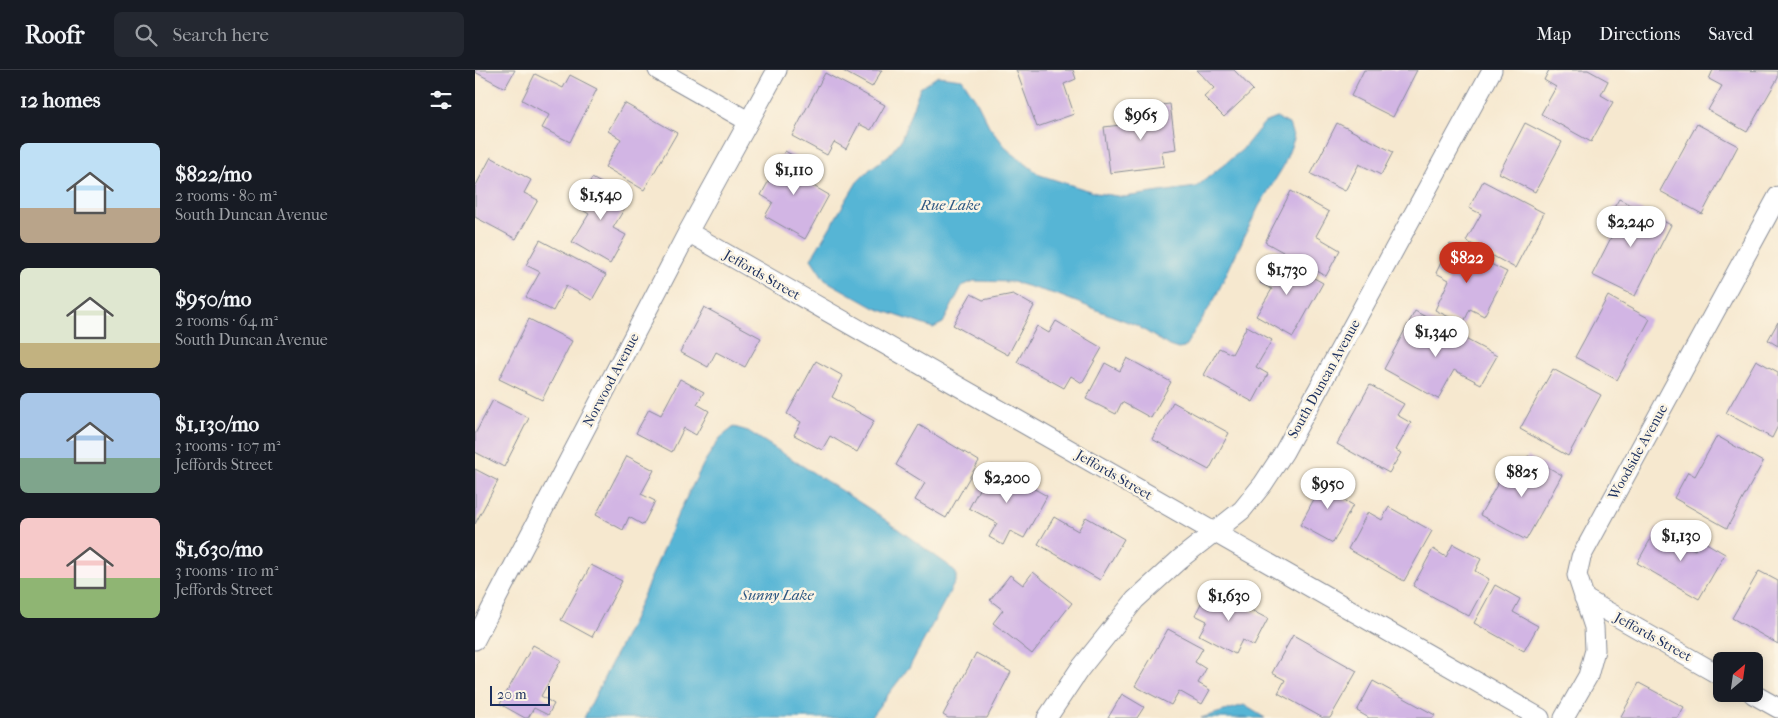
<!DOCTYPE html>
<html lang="en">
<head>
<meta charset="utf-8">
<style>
	:root { --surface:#171b24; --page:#242831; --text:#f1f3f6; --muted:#9ea1a6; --line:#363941; --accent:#c8321e }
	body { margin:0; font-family:"IM FELL French Canon",serif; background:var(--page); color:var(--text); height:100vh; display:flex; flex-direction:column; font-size:19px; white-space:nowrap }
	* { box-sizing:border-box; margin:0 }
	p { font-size:16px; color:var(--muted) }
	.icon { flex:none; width:28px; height:28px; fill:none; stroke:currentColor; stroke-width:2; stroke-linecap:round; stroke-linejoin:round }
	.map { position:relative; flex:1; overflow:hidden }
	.panel { display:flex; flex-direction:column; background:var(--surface); width:475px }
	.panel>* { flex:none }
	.needle { width:32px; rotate:29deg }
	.buttons { position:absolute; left:1238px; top:582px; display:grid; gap:10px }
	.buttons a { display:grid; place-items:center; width:50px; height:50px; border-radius:8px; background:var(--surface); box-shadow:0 2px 12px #0003; font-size:25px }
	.scale { position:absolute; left:15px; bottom:12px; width:60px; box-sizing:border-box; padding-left:5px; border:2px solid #1b2f5e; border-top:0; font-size:14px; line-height:18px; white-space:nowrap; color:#1b2f5e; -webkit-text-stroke:4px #fcf5e5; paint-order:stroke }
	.price { position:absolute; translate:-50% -42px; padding:0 11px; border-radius:18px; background:#fff; color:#222; font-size:16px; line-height:32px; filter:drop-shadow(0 1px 2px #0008) }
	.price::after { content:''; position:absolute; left:50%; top:30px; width:15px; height:11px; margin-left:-8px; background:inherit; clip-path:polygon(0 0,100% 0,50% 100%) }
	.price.selected { background:var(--accent); color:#fff }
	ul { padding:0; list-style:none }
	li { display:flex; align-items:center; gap:15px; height:125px; padding:0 20px }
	li span { display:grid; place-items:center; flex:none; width:140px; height:100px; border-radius:8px; color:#555 }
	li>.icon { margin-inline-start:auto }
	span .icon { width:60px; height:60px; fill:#fffc; stroke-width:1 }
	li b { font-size:21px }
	h2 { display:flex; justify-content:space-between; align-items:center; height:60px; padding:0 20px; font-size:21px }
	header { display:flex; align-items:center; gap:30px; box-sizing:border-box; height:70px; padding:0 25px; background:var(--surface); border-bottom:1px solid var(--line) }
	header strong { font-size:24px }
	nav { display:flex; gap:28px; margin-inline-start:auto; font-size:18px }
	.search { width:350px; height:45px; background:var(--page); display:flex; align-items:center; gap:12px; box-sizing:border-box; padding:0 18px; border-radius:8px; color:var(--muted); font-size:19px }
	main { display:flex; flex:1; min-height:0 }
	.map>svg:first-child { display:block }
	.water { fill:#57b5d5; stroke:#39729a }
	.building { fill:#d2b5e4 }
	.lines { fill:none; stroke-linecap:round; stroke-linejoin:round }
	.minor-casing { stroke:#888c96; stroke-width:21 }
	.minor { stroke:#fff; stroke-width:19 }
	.labels { text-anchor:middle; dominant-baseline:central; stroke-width:5; stroke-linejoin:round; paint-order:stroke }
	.street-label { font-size:14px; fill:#1b2f5e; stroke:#fcf5e5 }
	.water-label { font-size:15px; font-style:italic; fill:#2d5782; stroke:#fcf5e5 }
</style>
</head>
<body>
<header>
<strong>Roofr</strong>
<div class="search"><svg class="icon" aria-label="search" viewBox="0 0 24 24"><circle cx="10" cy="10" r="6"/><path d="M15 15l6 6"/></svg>Search here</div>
<nav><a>Map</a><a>Directions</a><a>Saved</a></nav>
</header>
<main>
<section class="panel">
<h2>12 homes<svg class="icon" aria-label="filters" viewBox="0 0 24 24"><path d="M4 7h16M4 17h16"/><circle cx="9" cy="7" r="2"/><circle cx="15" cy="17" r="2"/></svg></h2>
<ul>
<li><span style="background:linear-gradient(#bfe0f5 65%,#b9a48a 0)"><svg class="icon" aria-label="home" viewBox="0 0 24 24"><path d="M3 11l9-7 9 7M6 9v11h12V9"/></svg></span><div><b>$822/mo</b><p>2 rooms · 80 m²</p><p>South Duncan Avenue</p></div></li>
<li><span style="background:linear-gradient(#dfe7d0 75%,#c2b280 0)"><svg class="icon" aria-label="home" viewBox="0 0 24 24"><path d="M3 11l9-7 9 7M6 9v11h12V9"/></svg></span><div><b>$950/mo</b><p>2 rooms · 64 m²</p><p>South Duncan Avenue</p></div></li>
<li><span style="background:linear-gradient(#a9c7e8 65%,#7fa58c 0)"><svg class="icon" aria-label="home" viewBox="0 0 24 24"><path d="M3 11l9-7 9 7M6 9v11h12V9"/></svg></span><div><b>$1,130/mo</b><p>3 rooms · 107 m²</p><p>Jeffords Street</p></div></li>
<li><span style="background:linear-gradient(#f6c9c9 60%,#8fb573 0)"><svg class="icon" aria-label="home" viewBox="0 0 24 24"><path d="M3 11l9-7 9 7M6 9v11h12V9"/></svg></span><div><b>$1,630/mo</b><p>3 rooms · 110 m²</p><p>Jeffords Street</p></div></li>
</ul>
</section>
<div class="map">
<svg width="1303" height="648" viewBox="0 0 1303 648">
	<rect width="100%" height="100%" fill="#fcf5e5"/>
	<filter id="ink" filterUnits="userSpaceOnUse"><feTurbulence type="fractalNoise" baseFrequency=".02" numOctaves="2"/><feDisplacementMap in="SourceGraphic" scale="10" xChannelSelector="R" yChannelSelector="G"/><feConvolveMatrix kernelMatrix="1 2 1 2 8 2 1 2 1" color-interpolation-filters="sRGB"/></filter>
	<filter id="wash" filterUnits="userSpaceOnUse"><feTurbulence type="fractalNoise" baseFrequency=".0096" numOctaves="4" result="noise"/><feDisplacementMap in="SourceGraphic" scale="20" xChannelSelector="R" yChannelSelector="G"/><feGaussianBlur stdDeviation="1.12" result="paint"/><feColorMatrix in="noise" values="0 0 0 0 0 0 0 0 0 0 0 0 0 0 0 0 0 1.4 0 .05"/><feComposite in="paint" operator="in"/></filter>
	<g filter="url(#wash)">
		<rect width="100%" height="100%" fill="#f6e8cf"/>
		<path class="water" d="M463,6L487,9L501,30L514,56L533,80L565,105L621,123L649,127L721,117L767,80L789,53L802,48L814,54L819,69L808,97L784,136L739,230L709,278L703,279L694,276L661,255L583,225L538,212L499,211L487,216L468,253L458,258L400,238L350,210L336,189L382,112L395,99L414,85L426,70L445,18Z
			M259,357L273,361L398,441L473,495L481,503V510L435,596L395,648H109L157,552L203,444L230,391L245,368Z
			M769,635L790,648H726Z"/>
		<g id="blocks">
			<path class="building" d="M0,0H40L30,18L0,2Z
				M369,0H407L397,17L368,1Z
				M541,0H598L601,9L589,14L599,44L562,57Z
				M722,0H759L778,20L749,47L729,27L739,18Z
				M889,0H942L918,47L876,26Z
				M1074,0H1113L1133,11L1126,25L1138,32L1116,72L1066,44L1081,17L1069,10Z
				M1238,0L1303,1V8L1272,62L1233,40L1247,16L1234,9Z
				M350,3L410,35L396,60L384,54L371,79L359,72L352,85L317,66Z
				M60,4L88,18L95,5L122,19L95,72L67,58L74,45L47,30Z
				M149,33L202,63L169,120L130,97L146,69L133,61Z
				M695,34L701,79L687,81L689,96L635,103L629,57L670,52L668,37Z
				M862,53L918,82L906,105L884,94L870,121L836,104Z
				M1050,53L1087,72L1060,122L1024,103Z
				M1222,54L1263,76L1227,144L1185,121Z
				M310,81L337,96L328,110L354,125L330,169L290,146L298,132L286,125Z
				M16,87L56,110L49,123L63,130L41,169L0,147V117Z
				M117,108L155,129L138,158L151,165L135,194L97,172L114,144L101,136Z
				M1008,111L1069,143L1040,198L991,171L1006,144L994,138Z
				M816,121L854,142L841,166L865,180L851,206L790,172Z
				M1144,129L1196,155L1160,226L1117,205L1144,152L1133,148Z
				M65,170L131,205L117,230L91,216L78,241L51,227L65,202L51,195Z
				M975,174L1032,202L1009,246L995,239L988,254L960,240L974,210L961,203Z
				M800,186L848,213L818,267L781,246L797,219L785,213Z
				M496,224L508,230L538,224L559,236L533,285L478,255Z
				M1133,226L1175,249L1142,310L1100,287Z
				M229,237L286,268L270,297L241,282L233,297L205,282Z
				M940,241L967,256L960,271L973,278L981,264L1022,286L1006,314L979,300L963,329L909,299Z
				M54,249L97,271L67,330L24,309Z
				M581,251L627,278L607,313L596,306L589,318L542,292L562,256L574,263Z
				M1303,252V276L1293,270Z
				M772,256L797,270L781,297L793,304L778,332L729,305L744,278L757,284Z
				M652,288L696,312L676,348L647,332L641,344L611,329L630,293L645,301Z
				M1281,290L1303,302V356L1297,368L1251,343Z
				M341,291L368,306L357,327L399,351L382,382L355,366L347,380L319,365L326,352L312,344Z
				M1078,299L1126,325L1093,386L1045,359Z
				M205,309L229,322L222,334L234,341L221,365L209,358L197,382L161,363L174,339L186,345Z
				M895,315L929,334L922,345L936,353L921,380L926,383L914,403L862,374Z
				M18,330L54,348L29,397L0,382V364Z
				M698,332L754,363L734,400L677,369Z
				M444,355L504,391L471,448L440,430L450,413L421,395Z
				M1242,366L1288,392L1252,458L1199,428L1213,402L1220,406Z
				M152,386L179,400L166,424L180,431L168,455L154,447L148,460L121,445Z
				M1053,386L1087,405L1051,470L1005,445L1027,406L1038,412Z
				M517,395L572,426L549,468L535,461L528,475L514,467L522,453L494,438Z
				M0,399L23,411L0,454Z
				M852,405L874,416L867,429L878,435L858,473L825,455Z
				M914,437L957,461L929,511L873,479L893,442L907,450Z
				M579,447L603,461L611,447L649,469L625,510L563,474Z
				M1182,458L1220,480L1226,470L1250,484L1224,529L1162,493Z
				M978,474L1006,489L1000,501L1014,509L994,546L938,516L958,479L971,487Z
				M116,495L147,511L117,567L86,550Z
				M1284,501L1303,511V574L1257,548Z
				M558,502L597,533L557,584L518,553L528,540L515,530L535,505L548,515Z
				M1020,515L1045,529L1038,542L1063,556L1049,581L999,553Z
				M734,518L793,549L779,576L767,570L760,584L724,565L732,551L720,545Z
				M693,559L728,578L720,592L731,599L723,613L735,620L727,634L704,621L696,635L660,616Z
				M818,565L882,601L855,648H848L803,623L810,610L797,603Z
				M58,575L86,590L66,626L79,634L73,645L59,638L53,648H50L25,634Z
				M501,583L536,602L512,648H473L468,645Z
				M898,611L960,645L958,648H894L882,641Z
				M1164,613L1209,637L1203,648H1145Z
				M647,624L669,637L662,648H633Z"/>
		</g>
	</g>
	<g filter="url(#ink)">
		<use href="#blocks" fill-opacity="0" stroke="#888c96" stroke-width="1"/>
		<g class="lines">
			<defs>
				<path id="minor" d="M183,0L273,51
					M213,162L1065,648
					M1109,528L1246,606
					M0,570L213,162L302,0
					M1278,624L1303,638
					M572,648L604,600L660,530L705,489L767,440L788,414L809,382L1017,0
					M1089,648L1113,606L1120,580L1119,557L1102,505L1106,487L1303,126"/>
			</defs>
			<use href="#minor" class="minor-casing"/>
			<use href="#minor" class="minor"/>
		</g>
	</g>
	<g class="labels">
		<g class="street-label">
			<text transform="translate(287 205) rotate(30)">Jeffords Street</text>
			<text transform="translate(849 309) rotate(-61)">South Duncan Avenue</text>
			<text transform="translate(136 310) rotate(-62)">Norwood Avenue</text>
			<text transform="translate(1163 382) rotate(-61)">Woodside Avenue</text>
			<text transform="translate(639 405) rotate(30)">Jeffords Street</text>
			<text transform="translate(1178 567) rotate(29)">Jeffords Street</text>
		</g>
		<g class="water-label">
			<text x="475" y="135">Rue Lake</text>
			<text x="302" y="525">Sunny Lake</text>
		</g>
	</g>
</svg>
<div class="buttons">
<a><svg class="needle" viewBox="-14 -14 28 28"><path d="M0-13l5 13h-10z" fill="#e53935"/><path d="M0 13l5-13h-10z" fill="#9ea1a6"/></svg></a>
</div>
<div class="scale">20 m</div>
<b class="price" style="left:666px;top:71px">$965</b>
<b class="price" style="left:319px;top:126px">$1,110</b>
<b class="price" style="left:126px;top:151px">$1,540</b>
<b class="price" style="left:1156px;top:178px">$2,240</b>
<b class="price selected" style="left:992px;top:214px">$822</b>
<b class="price" style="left:812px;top:226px">$1,730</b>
<b class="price" style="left:961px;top:288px">$1,340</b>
<b class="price" style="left:1047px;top:428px">$825</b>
<b class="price" style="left:532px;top:434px">$2,200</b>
<b class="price" style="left:853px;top:440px">$950</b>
<b class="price" style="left:1206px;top:492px">$1,130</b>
<b class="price" style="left:754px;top:552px">$1,630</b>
</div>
</main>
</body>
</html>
